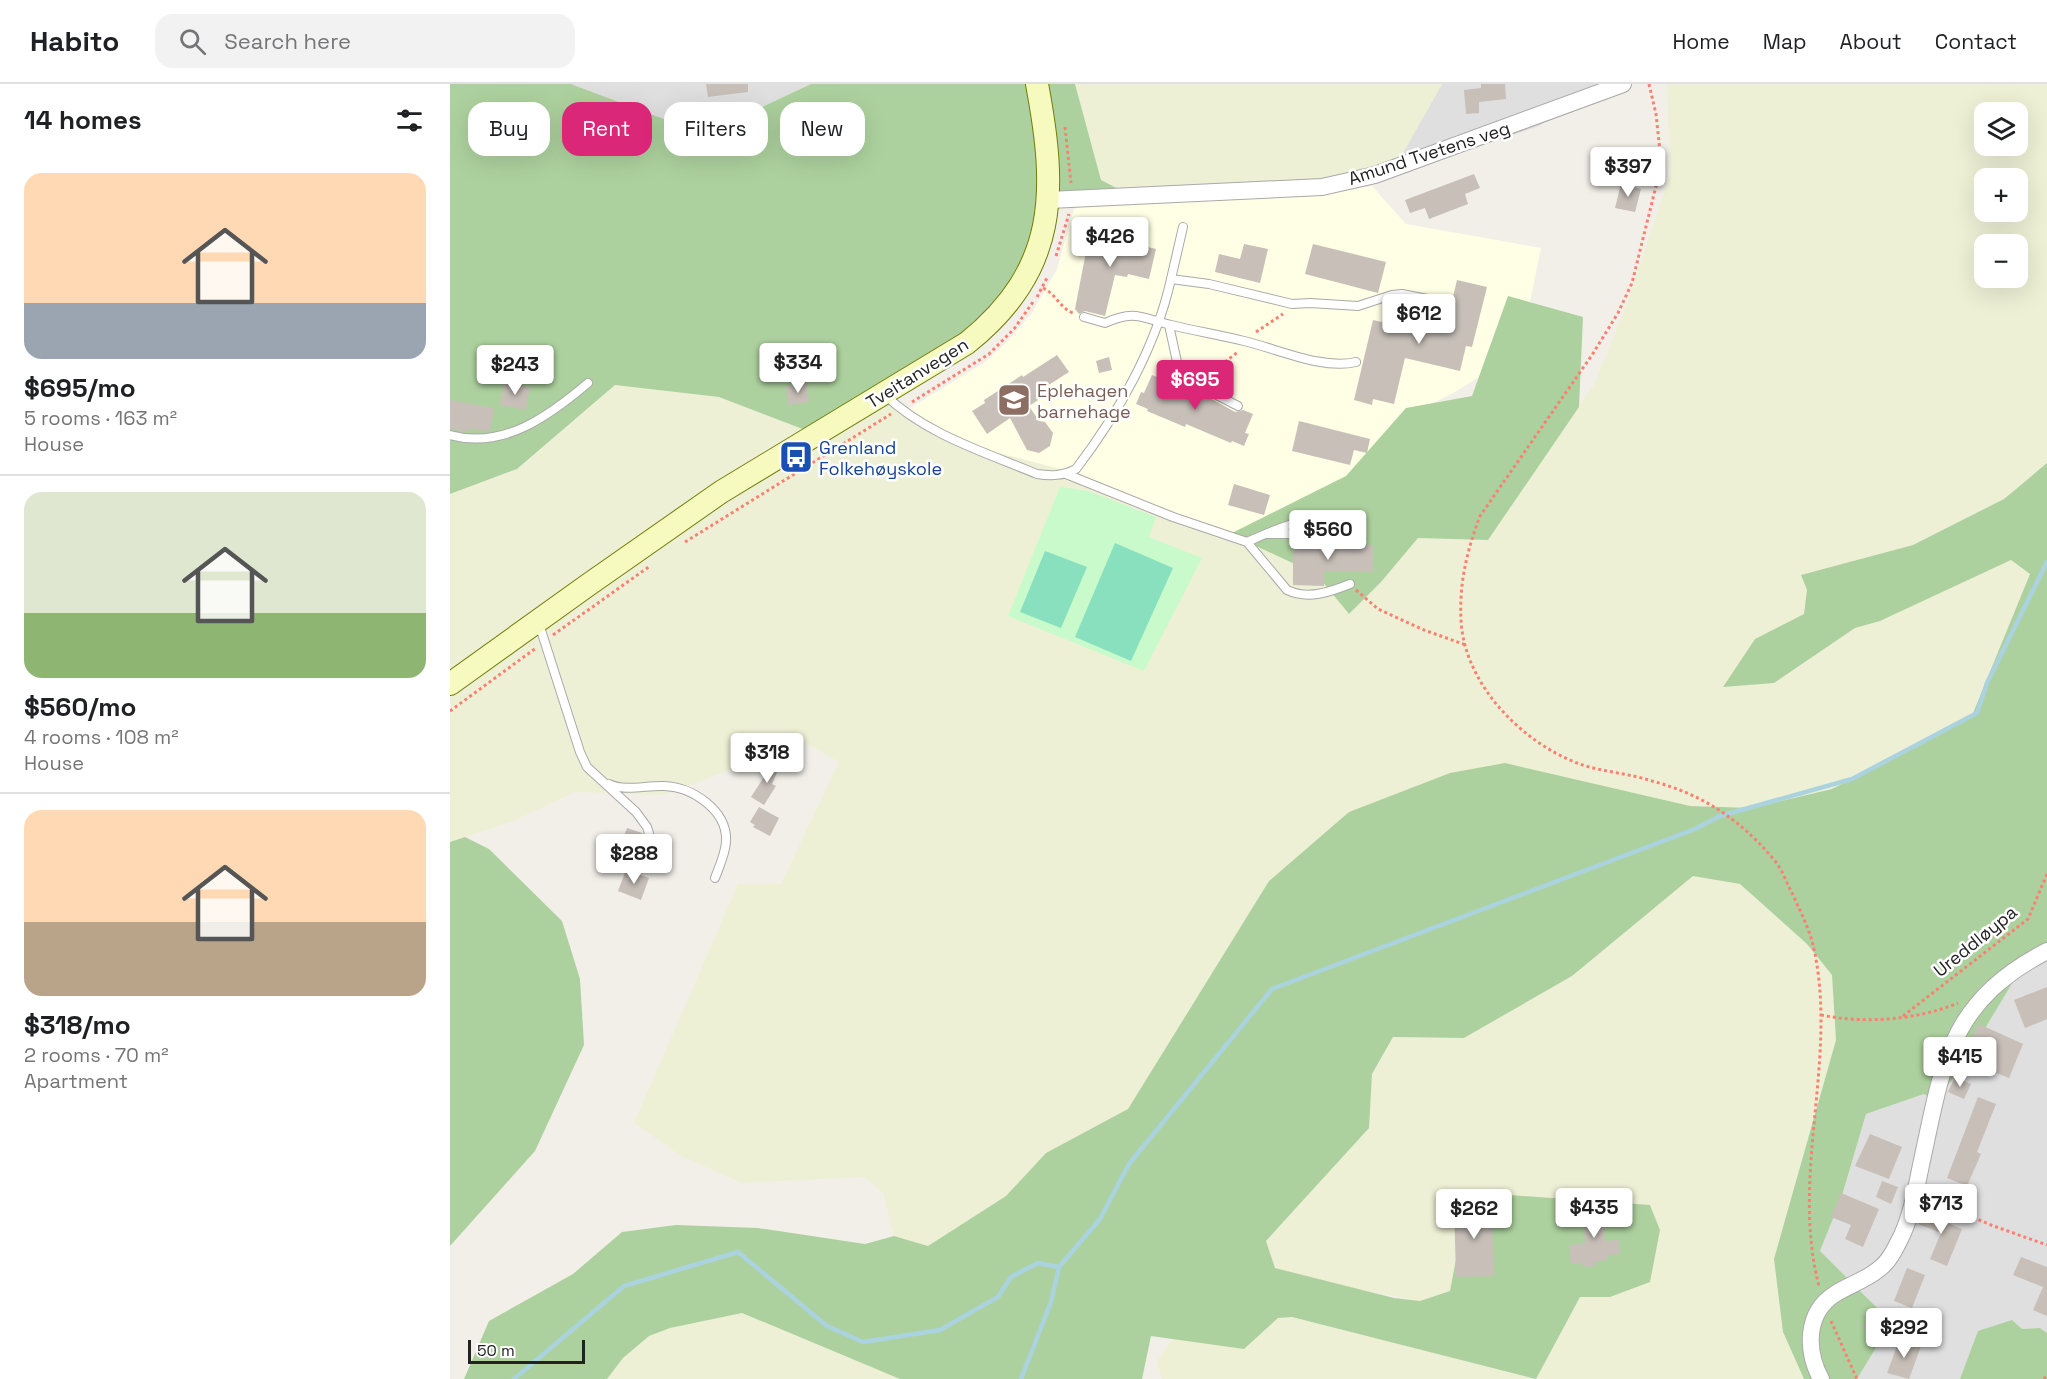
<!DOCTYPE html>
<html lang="en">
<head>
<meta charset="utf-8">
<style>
	:root { --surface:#fff; --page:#f2f2f2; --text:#202124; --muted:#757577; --line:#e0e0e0; --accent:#db2777 }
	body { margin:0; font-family:"Space Grotesk",sans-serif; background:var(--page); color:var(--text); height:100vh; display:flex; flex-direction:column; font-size:22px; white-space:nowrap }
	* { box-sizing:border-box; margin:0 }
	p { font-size:20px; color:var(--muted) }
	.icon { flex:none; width:33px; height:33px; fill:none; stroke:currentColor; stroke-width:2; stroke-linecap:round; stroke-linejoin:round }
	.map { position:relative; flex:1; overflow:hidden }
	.details { display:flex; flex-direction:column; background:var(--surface); width:450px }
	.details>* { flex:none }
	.hud { position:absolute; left:18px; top:18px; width:570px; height:54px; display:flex; gap:12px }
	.fabs { position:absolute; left:1524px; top:18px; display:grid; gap:12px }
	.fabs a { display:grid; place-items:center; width:54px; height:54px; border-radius:12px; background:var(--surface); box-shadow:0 6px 24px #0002; font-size:30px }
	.scale { position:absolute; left:18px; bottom:15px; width:117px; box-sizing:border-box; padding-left:6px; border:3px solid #222; border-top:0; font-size:16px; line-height:21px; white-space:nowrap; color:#222; -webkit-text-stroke:4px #fff; paint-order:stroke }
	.price { position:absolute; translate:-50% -51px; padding:0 14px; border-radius:6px; background:#fff; color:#222; font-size:20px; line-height:39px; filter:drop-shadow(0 2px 3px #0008) }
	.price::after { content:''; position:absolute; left:50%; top:36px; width:18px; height:14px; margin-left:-9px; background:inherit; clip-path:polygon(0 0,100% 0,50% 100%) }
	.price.current { background:var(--accent); color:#fff }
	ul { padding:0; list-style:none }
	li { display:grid; align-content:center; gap:12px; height:318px; padding:0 24px }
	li+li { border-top:2px solid var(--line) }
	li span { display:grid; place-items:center; height:186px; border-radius:18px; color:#555 }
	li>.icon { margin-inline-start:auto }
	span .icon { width:108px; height:108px; fill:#fffc; stroke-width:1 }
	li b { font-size:26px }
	h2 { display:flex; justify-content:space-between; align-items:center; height:72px; padding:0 24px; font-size:26px }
	.tag { padding:0 21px; border-radius:18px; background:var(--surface); box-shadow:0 6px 24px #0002; font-size:21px; line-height:54px }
	.tag.current { background:var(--accent); color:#fff }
	header { display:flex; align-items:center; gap:36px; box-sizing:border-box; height:84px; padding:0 30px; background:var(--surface); border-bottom:2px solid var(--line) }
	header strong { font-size:28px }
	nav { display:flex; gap:33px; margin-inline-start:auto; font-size:21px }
	.search { width:420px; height:54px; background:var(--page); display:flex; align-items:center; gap:15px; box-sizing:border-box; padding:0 21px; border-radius:18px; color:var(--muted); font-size:22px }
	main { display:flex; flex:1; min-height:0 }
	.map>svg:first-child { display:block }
	.residential { fill:#e0dfdf }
	.education { fill:#ffffe5 }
	.farmland { fill:#eef0d5; fill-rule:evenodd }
	.forest { fill:#add19e }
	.park { fill:#c8facc }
	.pitch { fill:#88e0be }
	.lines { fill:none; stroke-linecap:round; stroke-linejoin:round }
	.stream { stroke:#aad3df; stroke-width:4.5 }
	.building { fill:#c7bfb8 }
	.lane-casing { stroke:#a9a9a9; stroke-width:10 }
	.street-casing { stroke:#a9a9a9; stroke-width:18 }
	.secondary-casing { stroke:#707d05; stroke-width:24 }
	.path { stroke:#fa8072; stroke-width:3; stroke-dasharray:3 3; stroke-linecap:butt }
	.lane { stroke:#fff; stroke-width:8 }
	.street { stroke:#fff; stroke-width:16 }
	.secondary { stroke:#f7fabf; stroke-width:22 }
	.labels { text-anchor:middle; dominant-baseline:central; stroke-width:5; stroke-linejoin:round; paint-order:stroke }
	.street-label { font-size:18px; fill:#222; stroke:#fff }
	.education-label { font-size:18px; fill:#785e54; stroke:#fff; text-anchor:start }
	.transit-label { font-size:18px; fill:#164399; stroke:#fff; text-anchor:start }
</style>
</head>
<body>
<header>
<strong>Habito</strong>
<div class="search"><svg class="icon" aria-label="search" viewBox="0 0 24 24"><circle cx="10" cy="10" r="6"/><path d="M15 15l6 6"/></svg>Search here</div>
<nav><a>Home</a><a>Map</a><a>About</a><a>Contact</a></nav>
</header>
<main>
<section class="details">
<h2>14 homes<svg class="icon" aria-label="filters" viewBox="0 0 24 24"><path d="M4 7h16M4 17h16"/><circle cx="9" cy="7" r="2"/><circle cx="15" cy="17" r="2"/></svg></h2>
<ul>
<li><span style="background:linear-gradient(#ffd9b3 70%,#9aa5b1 0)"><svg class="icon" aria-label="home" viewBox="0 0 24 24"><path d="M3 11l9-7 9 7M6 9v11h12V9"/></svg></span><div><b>$695/mo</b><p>5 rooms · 163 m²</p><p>House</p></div></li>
<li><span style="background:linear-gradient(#dfe7d0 65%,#8fb573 0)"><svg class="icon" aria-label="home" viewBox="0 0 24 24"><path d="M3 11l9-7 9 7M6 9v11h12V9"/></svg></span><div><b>$560/mo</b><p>4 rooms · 108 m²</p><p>House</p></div></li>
<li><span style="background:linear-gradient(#ffd9b3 60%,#b9a48a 0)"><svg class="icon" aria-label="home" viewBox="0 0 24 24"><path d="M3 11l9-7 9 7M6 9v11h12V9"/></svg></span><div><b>$318/mo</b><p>2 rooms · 70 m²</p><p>Apartment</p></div></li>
</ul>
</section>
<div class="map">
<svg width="1597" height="1295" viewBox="0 0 1597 1295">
	<rect width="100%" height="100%" fill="#f2efe9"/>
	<path class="residential" d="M121,0H361L297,30L226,40Z
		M992,0H1149L1089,42L1013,68L942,88Z
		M1597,869V1249L1590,1244L1572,1245L1510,1295H1407L1427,1262L1370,1167L1391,1115L1416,1030L1474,1010L1486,1017L1513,981L1575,878Z"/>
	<path class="education" d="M922,102L956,140L1091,164L1070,267L1005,308L953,334L899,538L444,334L535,278L558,257L582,229L607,185L624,125L636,121L866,112Z"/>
	<path class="farmland" d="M625,0H992L941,90L695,118L651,97Z
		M1217,0H1597V379L1554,415L1463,461L1351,491L1357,506L1354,530L1305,555L1324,599L1405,544L1430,537L1561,476L1580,489L1521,634L1382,705L1302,724L1240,722L819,797L678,1026L596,1069L556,1112L478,1162L444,1152L433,1109L414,1093L292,1099L233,1073L184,1039L288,800H331L389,678L335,647L301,678L213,711L125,708L61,738L0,758V410L68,385L165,301L269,313L363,349L432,309L506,358L614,386L780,450L866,490L899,530L931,498L968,453L1038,456L1145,299L1177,219L1220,91ZM1534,28H1568V62H1534ZM1534,94H1568V128H1534ZM1534,160H1568V194H1534Z
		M1242,792L1290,800L1357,860L1382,891L1386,956L1324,1175L1333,1248L1354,1295H1086L1130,1213H1160L1012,1144L1000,1207L970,1217L910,1206L825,1184L816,1157L918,1044L922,990L943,953L1014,954L1122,892Z
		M292,1229L450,1295H157L173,1274L199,1252L220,1244Z
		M842,1233L1085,1295H712L707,1277L723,1255L794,1264L828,1234Z"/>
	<path class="forest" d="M0,0H121L227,40L297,30L361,0H625L651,96L680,111L597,110L582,176L528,248L363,349L269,313L165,301L67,385L0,410Z
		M1058,212L1133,233L1129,323L1038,456L968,454L931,498L899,530L866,490L780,450L896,392L956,324L1022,312Z
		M1597,379V869L1575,878L1513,981L1486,1017L1474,1010L1416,1030L1391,1115L1370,1167L1433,1230L1427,1262L1407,1295H1354L1333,1248L1324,1175L1386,956L1382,891L1357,860L1290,800L1243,792L1122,892L1014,954L943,953L922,990L919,1044L816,1157L825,1184L944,1214L970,1217L1000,1207L1012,1144L1060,1111L1200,1121L1210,1146L1200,1198L1160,1213H1130L1086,1295L842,1233L828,1234L794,1265L701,1252L692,1295H450L292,1229L220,1244L199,1252L173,1274L157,1295H14L39,1237L123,1190L172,1148L226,1141L308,1144L415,1160L444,1152L478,1162L556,1112L596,1069L678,1025L819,797L899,728L1000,689L1055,679L1240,722L1302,724L1382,705L1521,634L1580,490L1561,476L1430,537L1405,544L1324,599L1273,603L1305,555L1354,530L1357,506L1351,491L1463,461L1554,415Z
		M15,753L39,765L112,837L130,895L134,961L85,1067L0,1162V758Z
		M1562,1236L1572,1245L1590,1244L1597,1249V1295H1510L1528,1247Z"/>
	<path class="park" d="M610,403L638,407L706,433L699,453L752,474L694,587L558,532Z"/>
	<path class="pitch" d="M665,459L723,484L681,577L625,553Z
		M595,467L637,483L611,544L570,528Z"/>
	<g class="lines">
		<path class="stream" d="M64,1295L174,1202L288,1168L377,1242L413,1258L490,1246L548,1213L561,1193L588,1179L609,1183
			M571,1295L601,1218L609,1183L650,1135L679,1080L822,905L1245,745L1270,732L1402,695L1527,629L1537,599L1597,478"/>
	</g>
	<path class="building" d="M256,0H298V8L258,13Z
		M1031,0H1055L1056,15L1029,18V29L1016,30L1014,6L1031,4Z
		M1024,90L1030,104L1015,110L1018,120L979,135L975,124L960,129L955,116Z
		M1171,100L1191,105L1185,128L1165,124Z
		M644,141L675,148L673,157L706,165L699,195L678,190L677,193L665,191L655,232L635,227L629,230L625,225L636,168H638Z
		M794,160L818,165L810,199L765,188L769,170L790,175Z
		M863,160L936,178L928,209L855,190Z
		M1007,196L1037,203L1022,263L1016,262L1010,287L955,274L944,320L923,315L922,321L904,316L923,236L932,238L933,235L957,241L959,234L996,243Z
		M607,271L619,288L597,302L586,312L588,316L579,322L589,337L595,338L603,349L600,362L589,369L577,366L560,334L537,350L522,327L535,319L534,316L572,291L573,293Z
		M659,273L662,286L649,289L646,277Z
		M702,291L756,312L785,328L793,326L803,330L795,349L799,350L794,362L782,357L781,359L736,340L735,343L697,327L698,325L686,320L691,308L694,309Z
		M54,299L80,303L76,326L50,321Z
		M357,299L359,318L338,321L336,302Z
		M0,316L44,324L40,347L19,345L18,348L0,345Z
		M849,337L920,355L917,369L904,366L900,381L842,367Z
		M784,400L820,411L814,431L778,421Z
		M843,456H875V460H881L886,465L893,461L899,465L905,461H923V488L874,487V502L843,501Z
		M326,674L332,677L322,700L326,702L314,721L301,713Z
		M309,723L329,734L320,752L303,743L305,741L300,738Z
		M177,744L192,749L193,753L188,771L169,764Z
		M176,786L199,794L191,816L168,807Z
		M1597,903V935L1575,944L1564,916Z
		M1529,940L1573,960L1559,994L1541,987L1547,971L1520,957Z
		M1505,993L1521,1000L1514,1015L1498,1008Z
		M1528,1013L1546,1020L1527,1068L1531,1070L1517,1102L1497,1094Z
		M1420,1050L1452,1063L1439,1095L1405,1082Z
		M1432,1097L1448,1103L1441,1120L1426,1113Z
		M1391,1109L1429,1125L1413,1163L1395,1155L1401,1141L1381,1133Z
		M1042,1118L1044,1192L1006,1193L1004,1119Z
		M1154,1119L1155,1157L1169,1156L1170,1170L1159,1171L1157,1176L1145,1178L1146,1182L1133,1183V1179L1121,1180L1119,1161L1135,1159L1133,1121Z
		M1475,1122L1491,1128L1488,1135L1512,1145L1497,1182L1480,1175L1491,1149L1468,1140Z
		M1571,1173L1597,1183V1232L1583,1226L1593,1203L1563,1191Z
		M1457,1184L1475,1191L1462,1224L1444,1217Z
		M1419,1232L1435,1240L1430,1251L1413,1244Z
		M1450,1254L1471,1262L1459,1295L1437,1289Z"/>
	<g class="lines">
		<defs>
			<path id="lane" d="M721,195L733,143
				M634,233L655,239C685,225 692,234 721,241C745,247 770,251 794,257C828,265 872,286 906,278
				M719,241L729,287L736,295L788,322
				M434,310C475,350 534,368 587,390C601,392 613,392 626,385C668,330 706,263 721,195L759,200L842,220L860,219L908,222L942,211L952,210L997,219
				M0,351C53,366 99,332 138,299
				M616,390L723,433L797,458L837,506C858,516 880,508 900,500
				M818,450H880L885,453L887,459
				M797,458C822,447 877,420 900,446L899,459
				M89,540L130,668L137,683L186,728L197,743L200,753L192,781
				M159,700C176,708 196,701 214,702C243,703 278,727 276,758C275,771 269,783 265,794"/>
			<path id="street" d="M599,116L872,103L925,91L1173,0
				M1371,1295C1356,1267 1355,1229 1385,1210C1399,1201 1416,1196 1429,1185C1440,1177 1446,1163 1452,1151C1462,1129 1466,1105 1471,1081C1493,981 1497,919 1597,867"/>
			<path id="secondary" d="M0,600L138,501L271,408L517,259C609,185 607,107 587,0"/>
		</defs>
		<use href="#lane" class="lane-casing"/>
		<use href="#street" class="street-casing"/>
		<use href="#secondary" class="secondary-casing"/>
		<path class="path" d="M1199,0L1206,30L1210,67L1207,98L1182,199L1168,229L1142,271L1030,432C1017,466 1009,500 1011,536C1014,599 1070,657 1127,679C1151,688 1178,689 1202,697C1254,711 1291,736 1325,777C1333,787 1337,800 1343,811C1351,829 1360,846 1364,865C1388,976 1340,1092 1369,1202
			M615,43L621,99
			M606,172L619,130
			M593,204C606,210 610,224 623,229
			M587,213L598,192
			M806,248L833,230
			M756,293L789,267
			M462,318L539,270L564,245L583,218
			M235,458L441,330
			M906,506L928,525L974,546L1016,561
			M103,551L200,482
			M0,627L86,564
			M1371,931C1415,940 1467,936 1508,919
			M1453,932L1578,835L1597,790
			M1479,1114L1541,1141L1597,1161
			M1381,1237L1407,1295
			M1594,1295L1597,1290"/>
		<use href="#lane" class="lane"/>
		<use href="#street" class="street"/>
		<use href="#secondary" class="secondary"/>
	</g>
	<defs>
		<symbol id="school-square" viewBox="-11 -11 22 22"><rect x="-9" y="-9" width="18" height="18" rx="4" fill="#8d6e63" stroke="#fff"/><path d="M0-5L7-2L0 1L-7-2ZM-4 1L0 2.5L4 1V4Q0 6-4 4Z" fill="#fff"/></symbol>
		<symbol id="bus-square" viewBox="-11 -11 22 22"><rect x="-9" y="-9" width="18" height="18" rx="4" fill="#1a4fb4" stroke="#fff"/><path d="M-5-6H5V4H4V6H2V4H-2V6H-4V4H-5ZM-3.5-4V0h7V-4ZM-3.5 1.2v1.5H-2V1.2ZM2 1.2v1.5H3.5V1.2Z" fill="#fff"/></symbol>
	</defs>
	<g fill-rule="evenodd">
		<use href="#school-square" x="545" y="297" width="38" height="38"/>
		<use href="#bus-square" x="327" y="354" width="38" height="38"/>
	</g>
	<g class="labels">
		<g class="street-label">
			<text transform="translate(979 69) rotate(-18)">Amund Tvetens veg</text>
			<text transform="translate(467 289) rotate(-32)">Tveitanvegen</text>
			<text transform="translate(1525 857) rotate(-39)">Ureddløypa</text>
		</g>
		<g class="education-label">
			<text x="587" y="306">Eplehagen<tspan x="587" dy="21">barnehage</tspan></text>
		</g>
		<g class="transit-label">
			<text x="369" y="363">Grenland<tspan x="369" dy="21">Folkehøyskole</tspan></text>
		</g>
	</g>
</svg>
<div class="fabs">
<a><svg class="icon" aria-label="layers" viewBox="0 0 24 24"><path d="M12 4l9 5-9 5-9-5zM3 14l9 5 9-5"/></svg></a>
<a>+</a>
<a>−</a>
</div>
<div class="scale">50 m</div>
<b class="price" style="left:1178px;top:114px">$397</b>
<b class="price" style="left:660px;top:184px">$426</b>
<b class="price" style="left:969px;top:261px">$612</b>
<b class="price" style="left:348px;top:310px">$334</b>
<b class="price" style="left:65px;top:312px">$243</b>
<b class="price current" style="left:745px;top:327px">$695</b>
<b class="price" style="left:878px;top:477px">$560</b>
<b class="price" style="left:317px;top:700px">$318</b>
<b class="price" style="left:184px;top:801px">$288</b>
<b class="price" style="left:1510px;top:1004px">$415</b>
<b class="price" style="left:1491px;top:1151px">$713</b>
<b class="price" style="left:1144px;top:1155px">$435</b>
<b class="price" style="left:1024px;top:1156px">$262</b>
<b class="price" style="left:1454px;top:1275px">$292</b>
<div class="hud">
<a class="tag">Buy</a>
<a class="tag current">Rent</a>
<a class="tag">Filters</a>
<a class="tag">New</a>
</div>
</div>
</main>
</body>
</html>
